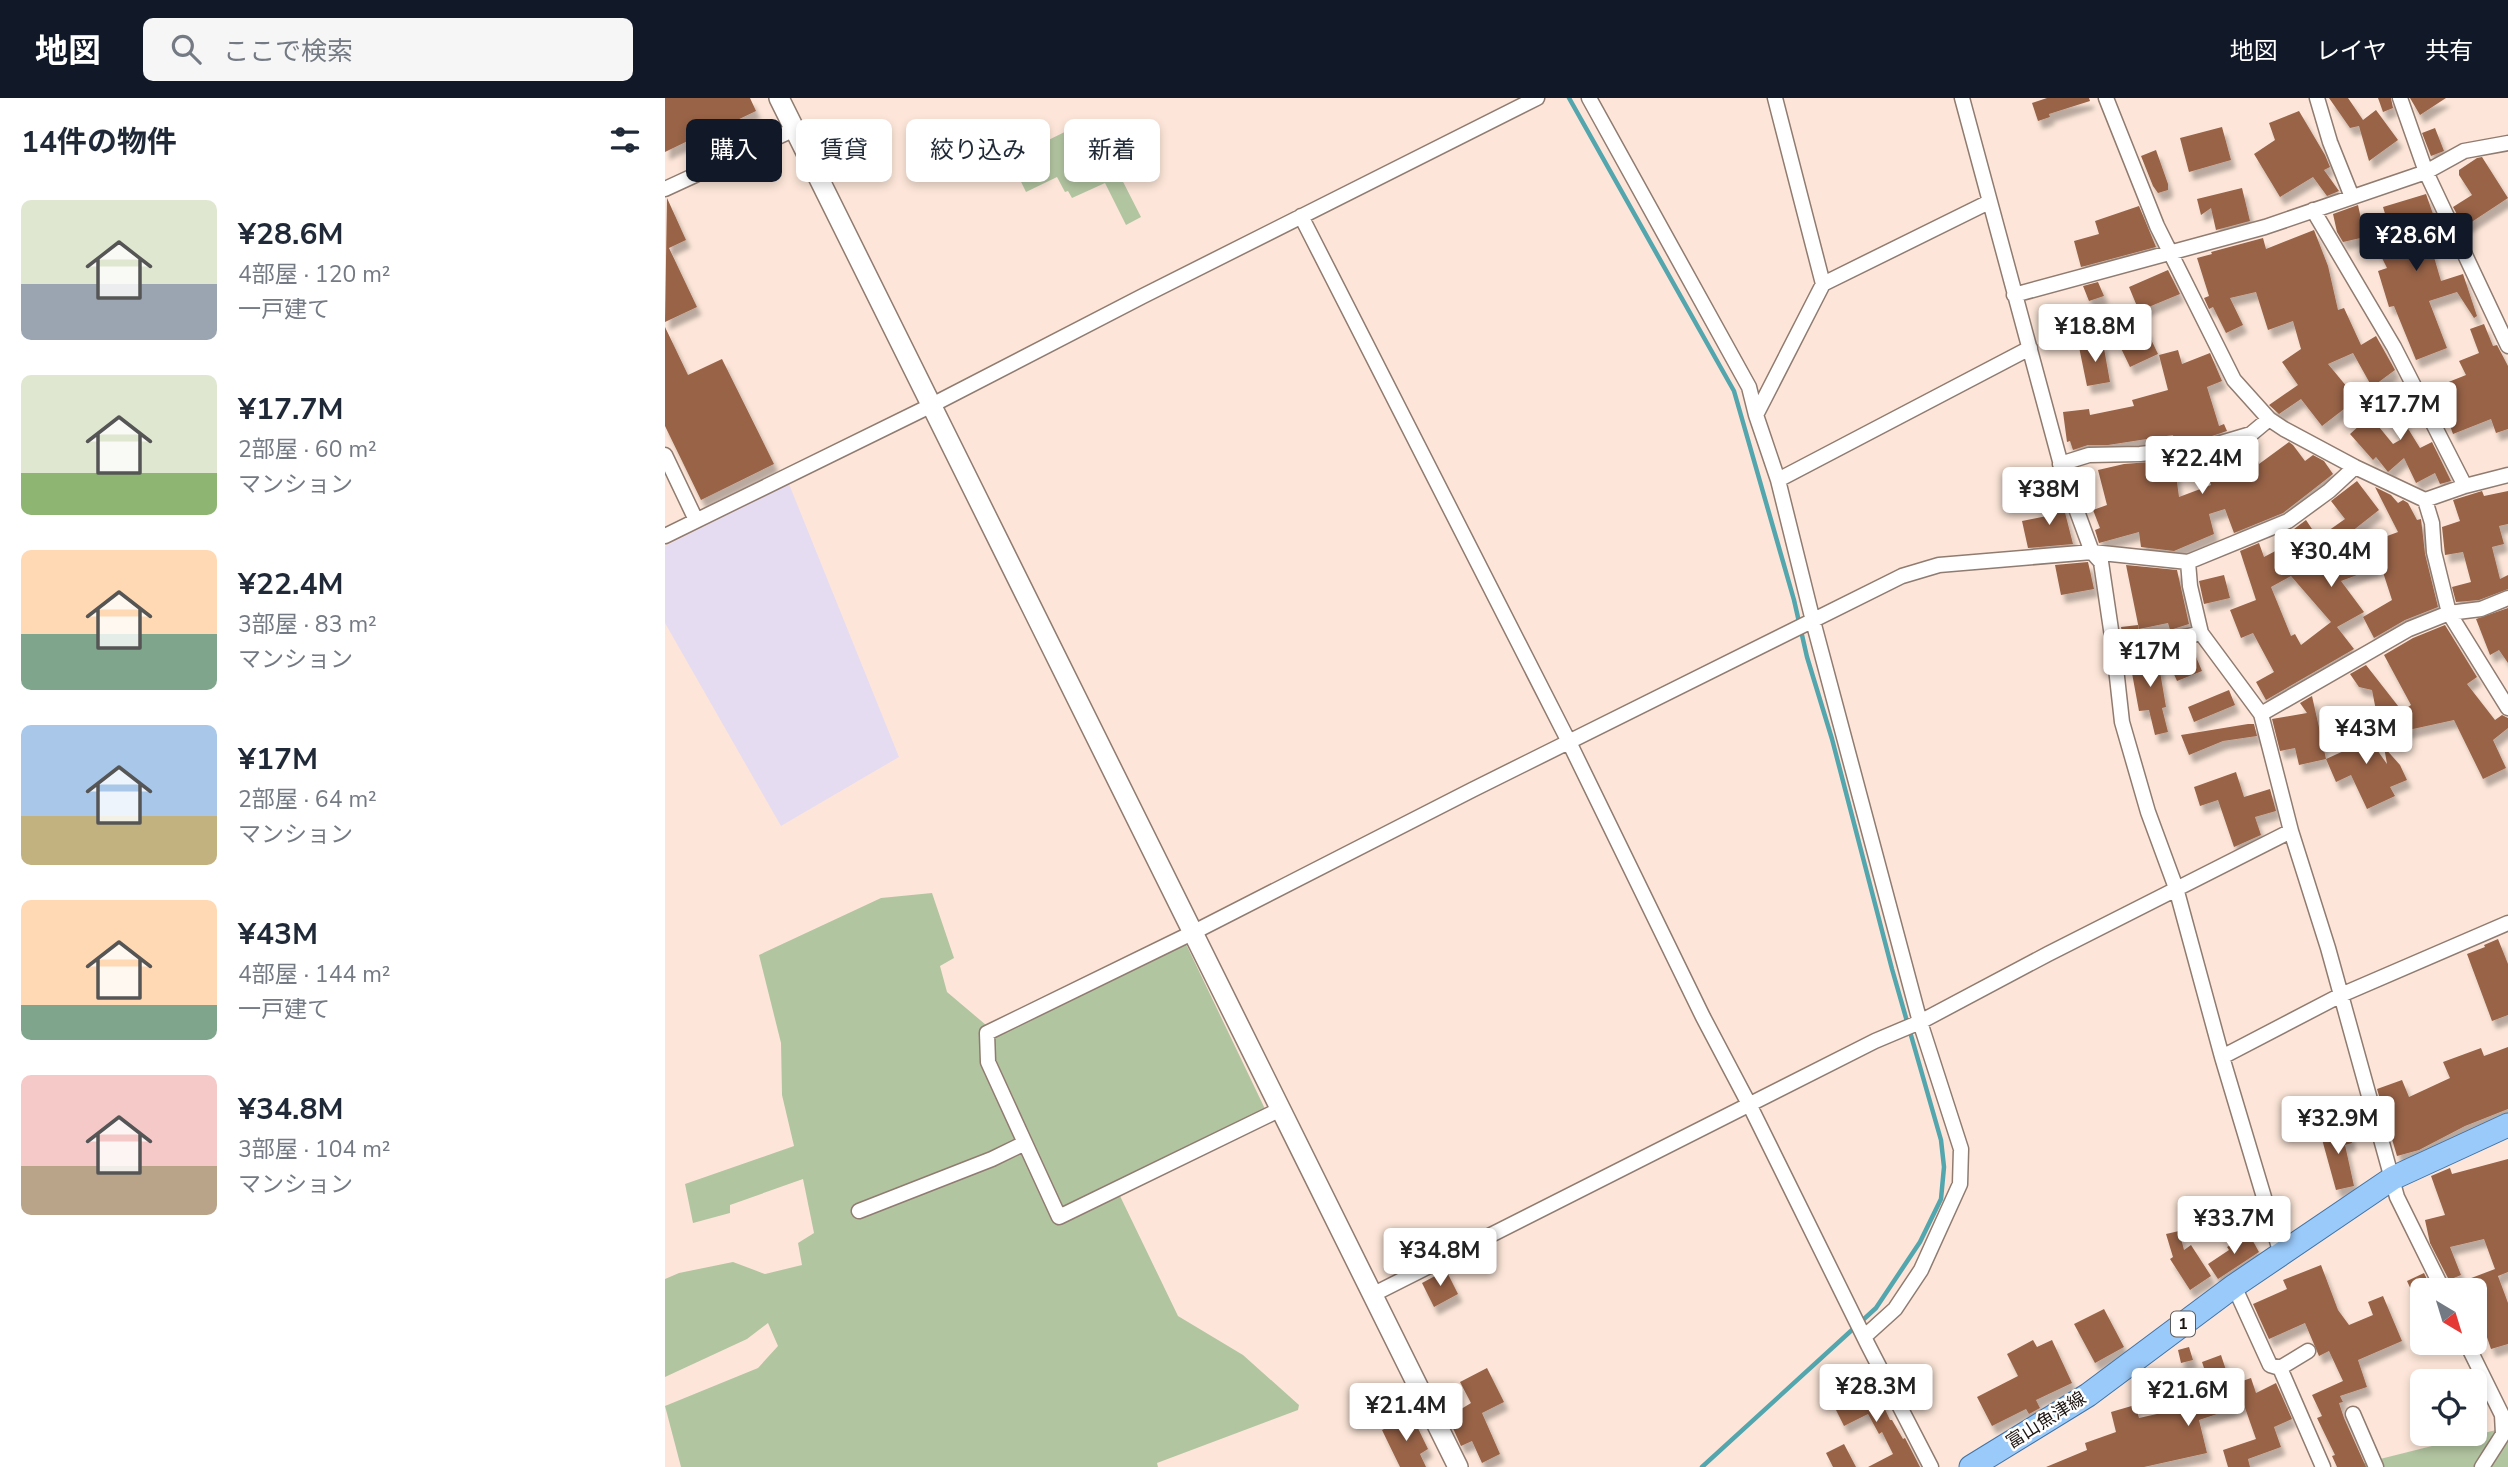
<!DOCTYPE html>
<html lang="ja">
<head>
<meta charset="utf-8">
<style>
	:root { --surface:#fff; --page:#f6f6f7; --text:#1f2937; --muted:#747a83; --accent:#111827 }
	body { margin:0; font-family:"Nunito Sans","Noto Sans JP",sans-serif; background:var(--page); color:var(--text); height:100vh; display:flex; flex-direction:column; font-size:26px; white-space:nowrap }
	* { box-sizing:border-box; margin:0 }
	p { font-size:23px; color:var(--muted) }
	.icon { flex:none; width:38px; height:38px; fill:none; stroke:currentColor; stroke-width:2; stroke-linecap:round; stroke-linejoin:round }
	.map { position:relative; flex:1; overflow:hidden }
	.sheet { display:flex; flex-direction:column; background:var(--surface); width:665px }
	.sheet>* { flex:none }
	.banner { position:absolute; left:21px; top:21px; width:665px; height:63px; display:flex; gap:14px }
	.needle { width:46px; rotate:142deg }
	.fabs { position:absolute; left:1745px; top:1180px; display:grid; gap:14px }
	.fabs a { display:grid; place-items:center; width:77px; height:77px; border-radius:10px; background:var(--surface); box-shadow:0 4px 10px #0003; font-size:35px }
	.price { position:absolute; translate:-50% -60px; padding:0 16px; border-radius:7px; background:#fff; color:#222; font-size:23px; line-height:46px; filter:drop-shadow(0 2px 4px #0008) }
	.price::after { content:''; position:absolute; left:50%; top:42px; width:21px; height:16px; margin-left:-10px; background:inherit; clip-path:polygon(0 0,100% 0,50% 100%) }
	.price.on { background:var(--accent); color:#fff }
	ul { padding:0; list-style:none }
	li { display:flex; align-items:center; gap:21px; height:175px; padding:0 21px }
	li span { display:grid; place-items:center; flex:none; width:196px; height:140px; border-radius:10px; color:#555 }
	li>.icon { margin-inline-start:auto }
	span .icon { width:84px; height:84px; fill:#fffc; stroke-width:1 }
	li b { font-size:30px }
	h2 { display:flex; justify-content:space-between; align-items:center; height:84px; padding:0 21px; font-size:30px }
	.pill { padding:0 24px; border-radius:10px; background:var(--surface); box-shadow:0 4px 10px #0003; font-size:24px; line-height:63px }
	.pill.on { background:var(--accent); color:#fff }
	header { display:flex; align-items:center; gap:42px; box-sizing:border-box; height:98px; padding:0 35px; background:var(--accent); color:#fff }
	header strong { font-size:33px }
	nav { display:flex; gap:38px; margin-inline-start:auto; font-size:24px }
	.search { width:490px; height:63px; background:var(--page); display:flex; align-items:center; gap:18px; box-sizing:border-box; padding:0 24px; border-radius:10px; color:var(--muted); font-size:26px }
	main { display:flex; flex:1; min-height:0 }
	.map>svg:first-child { display:block }
	.industrial { fill:#e6dcf1 }
	.green { fill:#b2c5a1 }
	.lines { fill:none; stroke-linecap:round; stroke-linejoin:round }
	.stream { stroke:#53a6ad; stroke-width:4.5 }
	.building { fill:#986347; fill-rule:evenodd; filter:url(#shadow) }
	.minor-casing { stroke:#907b70; stroke-width:17 }
	.tertiary-casing { stroke:#907b70; stroke-width:22 }
	.primary-casing { stroke:#4273a6; stroke-width:25 }
	.minor { stroke:#fff; stroke-width:14 }
	.tertiary { stroke:#fff; stroke-width:19 }
	.primary { stroke:#9acafa; stroke-width:23 }
	.labels { text-anchor:middle; dominant-baseline:central; stroke-width:5; stroke-linejoin:round; paint-order:stroke }
	.shield { fill:#fff; stroke:#615b58; stroke-width:2 }
	.shield-label { font-size:16px; font-weight:bold; fill:#1d1511 }
	.street-label { font-size:18px; fill:#1d1511; stroke:#fff }
</style>
</head>
<body>
<header>
<strong>地図</strong>
<div class="search"><svg class="icon" aria-label="search" viewBox="0 0 24 24"><circle cx="10" cy="10" r="6"/><path d="M15 15l6 6"/></svg>ここで検索</div>
<nav><a>地図</a><a>レイヤ</a><a>共有</a></nav>
</header>
<main>
<section class="sheet">
<h2>14件の物件<svg class="icon" aria-label="filters" viewBox="0 0 24 24"><path d="M4 7h16M4 17h16"/><circle cx="9" cy="7" r="2"/><circle cx="15" cy="17" r="2"/></svg></h2>
<ul>
<li><span style="background:linear-gradient(#dfe7d0 60%,#9aa5b1 0)"><svg class="icon" aria-label="home" viewBox="0 0 24 24"><path d="M3 11l9-7 9 7M6 9v11h12V9"/></svg></span><div><b>¥28.6M</b><p>4部屋 · 120 m²</p><p>一戸建て</p></div></li>
<li><span style="background:linear-gradient(#dfe7d0 70%,#8fb573 0)"><svg class="icon" aria-label="home" viewBox="0 0 24 24"><path d="M3 11l9-7 9 7M6 9v11h12V9"/></svg></span><div><b>¥17.7M</b><p>2部屋 · 60 m²</p><p>マンション</p></div></li>
<li><span style="background:linear-gradient(#ffd9b3 60%,#7fa58c 0)"><svg class="icon" aria-label="home" viewBox="0 0 24 24"><path d="M3 11l9-7 9 7M6 9v11h12V9"/></svg></span><div><b>¥22.4M</b><p>3部屋 · 83 m²</p><p>マンション</p></div></li>
<li><span style="background:linear-gradient(#a9c7e8 65%,#c2b280 0)"><svg class="icon" aria-label="home" viewBox="0 0 24 24"><path d="M3 11l9-7 9 7M6 9v11h12V9"/></svg></span><div><b>¥17M</b><p>2部屋 · 64 m²</p><p>マンション</p></div></li>
<li><span style="background:linear-gradient(#ffd9b3 75%,#7fa58c 0)"><svg class="icon" aria-label="home" viewBox="0 0 24 24"><path d="M3 11l9-7 9 7M6 9v11h12V9"/></svg></span><div><b>¥43M</b><p>4部屋 · 144 m²</p><p>一戸建て</p></div></li>
<li><span style="background:linear-gradient(#f6c9c9 65%,#b9a48a 0)"><svg class="icon" aria-label="home" viewBox="0 0 24 24"><path d="M3 11l9-7 9 7M6 9v11h12V9"/></svg></span><div><b>¥34.8M</b><p>3部屋 · 104 m²</p><p>マンション</p></div></li>
</ul>
</section>
<div class="map">
<svg width="1843" height="1369" viewBox="0 0 1843 1369">
	<defs>
		<filter id="shadow"><feDropShadow dx="4.5" dy="8" stdDeviation="2" flood-color="#0004"/></filter>
	</defs>
	<rect width="100%" height="100%" fill="#fde6d9"/>
	<path class="industrial" d="M124,386L234,659L116,728L0,525V448Z"/>
	<path class="green" d="M426,21L476,119L461,127L440,85L407,100L403,93L400,94L392,79L361,94L345,61Z
		M267,795L289,860L275,868L282,894L321,927L318,963L392,1125L455,1098L513,1218L578,1257L634,1307L633,1312L492,1365L493,1369H16L0,1308L93,1270L113,1248L103,1225L82,1241L0,1279V1181L14,1175L68,1164L100,1176L137,1167L133,1145L149,1135L138,1081L65,1107V1115L28,1125L20,1086L129,1048L117,997L116,945L94,857L216,800Z
		M521,846L601,1013L397,1111L329,964L328,938Z
		M1843,1330V1369H1683L1831,1332Z"/>
	<g class="lines">
		<path class="stream" d="M904,0L1069,293L1129,502L1142,559L1167,641L1227,871L1276,1042L1279,1069L1276,1101L1255,1144L1211,1210L1037,1369"/>
	</g>
	<path class="building" d="M0,0H85L91,13L66,25L69,31L33,49L29,40L0,54Z
		M1382,0H1424L1425,3L1384,16L1385,19L1373,23L1367,5Z
		M1664,0H1683L1698,22L1711,12L1733,42L1704,63L1694,28L1685,30Z
		M1713,0H1726L1728,10L1718,14Z
		M1745,0H1781L1755,17Z
		M1634,13L1660,57L1665,69L1659,72L1674,93L1662,98L1648,79L1615,99L1589,56L1610,42L1604,25Z
		M1557,29L1566,62L1524,74L1515,40Z
		M1770,30L1779,53L1766,58L1757,35Z
		M1491,52L1503,86V92L1493,95L1488,88L1476,58Z
		M1817,59L1843,100L1799,129L1788,109L1807,97L1794,77V72L1812,60Z
		M1577,90L1585,123L1551,132L1546,110L1536,117L1532,101Z
		M1761,96L1776,139L1764,142L1776,183L1798,176L1812,218L1809,220L1792,194L1764,203L1782,250L1751,262L1729,208L1724,209L1713,173L1722,170L1706,138L1724,129L1718,109Z
		M2,100L21,142L4,150L32,209L0,224Z
		M1693,107L1700,139L1678,144L1672,134L1668,116Z
		M1474,108L1491,149L1416,169L1409,143L1434,136L1430,123Z
		M1649,132L1663,168L1673,212L1679,210L1696,247L1711,238L1730,272L1707,289L1688,255L1663,266L1692,301L1657,328L1636,301L1614,316L1604,307L1633,287L1617,264L1636,251L1628,223L1603,232L1591,194L1565,200L1578,227L1561,235L1548,209L1544,211L1539,200L1544,198L1532,160L1547,156L1546,154L1598,140L1601,151Z
		M1503,172L1515,196L1474,213L1464,189Z
		M1433,184L1439,198L1424,203L1418,188Z
		M1819,226L1828,248L1832,247L1843,268V331L1831,335L1826,321L1788,336L1771,289L1801,277L1794,263L1814,255L1805,231Z
		M0,229L23,277L57,261L109,366L36,402L0,328Z
		M1480,229L1493,256L1465,269L1452,242Z
		M1438,245L1445,284L1422,288L1414,249Z
		M1513,252L1517,266L1545,255L1557,283L1542,289L1554,328L1559,326L1562,333L1544,339L1509,343L1508,337L1443,347H1423L1408,352L1405,343L1402,344L1398,314L1424,311L1425,317L1469,308L1467,302L1503,292L1494,257Z
		M1738,288L1751,313L1737,321L1755,350L1767,344L1786,383L1775,386L1770,375L1751,385L1739,360L1723,374L1711,359L1708,362L1685,336L1705,318L1728,346L1735,342L1715,304L1724,299L1725,301Z
		M1624,344L1628,347L1640,363L1648,357L1659,363L1668,376L1618,415L1569,435L1560,411L1544,416L1549,436L1509,453L1476,449L1474,434L1434,445L1430,432L1435,430L1428,412L1442,407L1433,372L1459,366L1509,362L1514,399L1546,387L1537,359L1568,352L1572,364L1592,359L1594,366Z
		M1692,383L1714,412L1644,467L1733,434L1710,389L1726,397L1733,405L1738,402L1743,405L1752,422L1756,421L1760,456L1773,509L1740,522L1709,540L1698,519L1727,502L1716,468L1676,483L1699,514L1672,529L1689,551L1601,602L1591,584L1609,574L1588,535L1576,540L1565,512L1591,502L1575,453L1594,445L1599,459L1635,440L1629,431L1641,422L1653,440L1680,421L1666,403ZM1626,478L1666,524L1636,547L1630,536L1626,538L1606,489Z
		M1817,393L1819,398L1843,393V426L1834,428L1839,446L1827,449L1835,481L1843,477V491L1814,502L1791,504L1787,489L1806,484L1798,454L1780,457L1777,429L1795,423L1788,402Z
		M1395,395L1408,446L1363,450L1357,423L1387,417L1381,399Z
		M1423,464L1429,491L1396,497L1390,467Z
		M1461,467L1512,472L1524,526L1505,532L1503,525L1474,531Z
		M1559,477L1565,500L1539,506L1534,483Z
		M1843,510V565L1834,552L1825,557L1811,521Z
		M1473,527L1475,539L1458,541L1456,529Z
		M1780,527L1812,579L1802,586L1830,622L1837,617L1843,620V630L1828,642L1841,670L1818,681L1789,622L1716,638L1707,592L1694,589L1685,576L1701,567L1737,613L1746,607L1719,557L1748,540Z
		M1526,547L1537,573L1512,583L1499,554Z
		M1492,556L1501,609L1497,610L1503,634L1490,637L1484,612L1474,613L1464,559Z
		M1564,592L1570,607L1529,624L1523,609Z
		M1647,598L1661,661L1634,667L1630,650L1615,653L1607,621L1642,615L1635,605Z
		M1683,611L1722,666L1719,649L1735,667L1742,682L1725,689L1730,698L1702,711L1686,677L1671,684L1661,661L1692,647L1672,619Z
		M1583,626H1589L1592,638L1558,643L1524,657L1516,637Z
		M1571,674L1579,699L1605,691L1611,713L1590,719L1596,737L1569,749L1553,702L1535,708L1529,689Z
		M1833,841L1843,866V917L1827,923L1802,856L1820,849L1819,847Z
		M1843,949V1011L1800,1028L1754,1052L1732,1058L1712,991L1737,982L1744,999L1785,980L1778,964L1816,950L1819,958Z
		M1682,1027L1687,1045L1680,1047L1689,1088L1671,1092L1655,1034Z
		M1843,1061V1174L1833,1178L1843,1205V1246L1826,1251L1810,1204V1192H1805L1801,1182L1830,1171L1819,1141L1785,1149L1796,1177L1784,1182L1765,1145L1760,1122L1780,1117L1766,1078L1785,1070L1787,1076Z
		M1514,1133L1519,1152L1526,1147L1546,1178L1525,1192L1505,1161L1508,1159L1501,1136Z
		M1584,1136L1594,1154L1553,1181L1543,1166L1564,1152L1562,1149Z
		M1656,1167L1673,1212L1684,1227L1708,1217L1703,1204L1718,1198L1737,1243L1693,1262L1702,1289L1675,1298L1678,1304L1674,1305L1679,1320L1701,1369H1672L1667,1358L1670,1357L1652,1320L1657,1318L1647,1297L1678,1283L1664,1253L1654,1258L1640,1225L1604,1241L1588,1206L1622,1191L1618,1182Z
		M781,1172L793,1196L769,1209L757,1185Z
		M1759,1175L1766,1189L1748,1196L1742,1183Z
		M1439,1211L1459,1249L1430,1265L1409,1226Z
		M1368,1242L1372,1249L1387,1242L1407,1285L1371,1302L1375,1310L1364,1316L1361,1311L1327,1328L1312,1299L1353,1278L1342,1256Z
		M1524,1249L1528,1262L1516,1265L1513,1252Z
		M1556,1257L1566,1287L1586,1280L1591,1295L1611,1285L1627,1321L1609,1329L1616,1349L1583,1361L1585,1369H1563L1558,1352L1591,1341L1579,1307L1534,1322L1542,1355L1479,1369H1381L1422,1352L1420,1345L1451,1334L1446,1314L1470,1307L1474,1320L1550,1303L1537,1264Z
		M822,1270L839,1304L817,1315L835,1356L817,1365L807,1343L796,1348L783,1319L806,1305L795,1284Z
		M1207,1284L1225,1322H1227L1238,1341L1240,1340L1255,1369H1203L1228,1356L1217,1334L1214,1336L1203,1316L1179,1328L1167,1304Z
		M747,1318L763,1351L755,1356L761,1369H735L717,1332Z
		M1179,1346L1191,1369H1168L1161,1355Z"/>
	<g class="lines">
		<defs>
			<path id="minor" d="M924,0L1084,289L1091,317L1158,186
				M1110,0L1158,186L1324,104
				M1297,0L1399,378L1427,454L1436,464L1449,552L1490,546L1536,535
				M1441,0L1492,128L1569,282L1604,321L1619,331L1690,369L1760,402L1800,388L1843,377
				M1652,0L1665,44L1687,99
				M1735,0L1761,74L1843,248
				M0,91L130,31
				M1648,112L1729,249L1800,388
				M636,118L904,644L1038,919L1085,1008L1203,1247L1266,1369
				M1349,197L1600,129L1761,74L1799,53L1843,45
				M1091,317L1113,382L1365,250
				M0,357L31,422
				M1395,366L1424,357L1475,356L1546,348L1586,336L1604,321
				M1113,382L1148,523L1255,924L1296,1051L1295,1086L1256,1172L1230,1211L1199,1239
				M1760,402L1767,425L1769,454L1784,515L1843,610
				M0,438L267,307L478,198L872,0
				M1523,464L1525,488L1536,535L1596,616L1626,733L1663,850L1732,1099L1778,1192
				M1449,552L1457,624L1483,714L1511,790L1557,959L1676,897L1843,825
				M1596,616L1744,531L1784,515L1816,511L1843,500
				M1557,959L1616,1156
				M360,1045L394,1119L616,1011
				M194,1113L327,1061L360,1045L323,964L322,935L529,834L807,692L1237,478L1274,467L1427,454L1523,464L1623,423L1664,393L1690,369
				M1569,1188L1605,1267L1615,1270
				M707,1197L1210,943L1255,924L1383,856L1626,733
				M1801,1244L1837,1317L1838,1336L1817,1369
				M1643,1253L1615,1270L1658,1369
				M1688,1316L1711,1369"/>
			<path id="tertiary" d="M114,0L793,1369"/>
			<path id="primary" d="M1306,1369L1423,1297L1569,1188L1728,1080L1843,1027"/>
		</defs>
		<use href="#minor" class="minor-casing"/>
		<use href="#tertiary" class="tertiary-casing"/>
		<use href="#primary" class="primary-casing"/>
		<use href="#minor" class="minor"/>
		<use href="#tertiary" class="tertiary"/>
		<use href="#primary" class="primary"/>
	</g>
	<g class="labels">
		<rect class="shield" x="1506" y="1213.5" width="24" height="25" rx="5"/>
		<g class="shield-label">
			<text x="1518" y="1226">1</text>
		</g>
		<g class="street-label">
			<text transform="translate(1381 1322) rotate(-32)">富山魚津線</text>
		</g>
	</g>
</svg>
<div class="fabs">
<a><svg class="needle" viewBox="-14 -14 28 28"><path d="M0-13l5 13h-10z" fill="#e53935"/><path d="M0 13l5-13h-10z" fill="#747a83"/></svg></a>
<a><svg class="icon" aria-label="locate" viewBox="0 0 24 24"><circle cx="12" cy="12" r="6"/><path d="M12 2v4M12 18v4M2 12h4M18 12h4"/></svg></a>
</div>
<b class="price on" style="left:1751px;top:175px">¥28.6M</b>
<b class="price" style="left:1430px;top:266px">¥18.8M</b>
<b class="price" style="left:1735px;top:344px">¥17.7M</b>
<b class="price" style="left:1537px;top:398px">¥22.4M</b>
<b class="price" style="left:1384px;top:429px">¥38M</b>
<b class="price" style="left:1666px;top:491px">¥30.4M</b>
<b class="price" style="left:1485px;top:591px">¥17M</b>
<b class="price" style="left:1701px;top:668px">¥43M</b>
<b class="price" style="left:1673px;top:1058px">¥32.9M</b>
<b class="price" style="left:1569px;top:1158px">¥33.7M</b>
<b class="price" style="left:775px;top:1190px">¥34.8M</b>
<b class="price" style="left:1211px;top:1326px">¥28.3M</b>
<b class="price" style="left:1523px;top:1330px">¥21.6M</b>
<b class="price" style="left:741px;top:1345px">¥21.4M</b>
<div class="banner">
<a class="pill on">購入</a>
<a class="pill">賃貸</a>
<a class="pill">絞り込み</a>
<a class="pill">新着</a>
</div>
</div>
</main>
</body>
</html>
